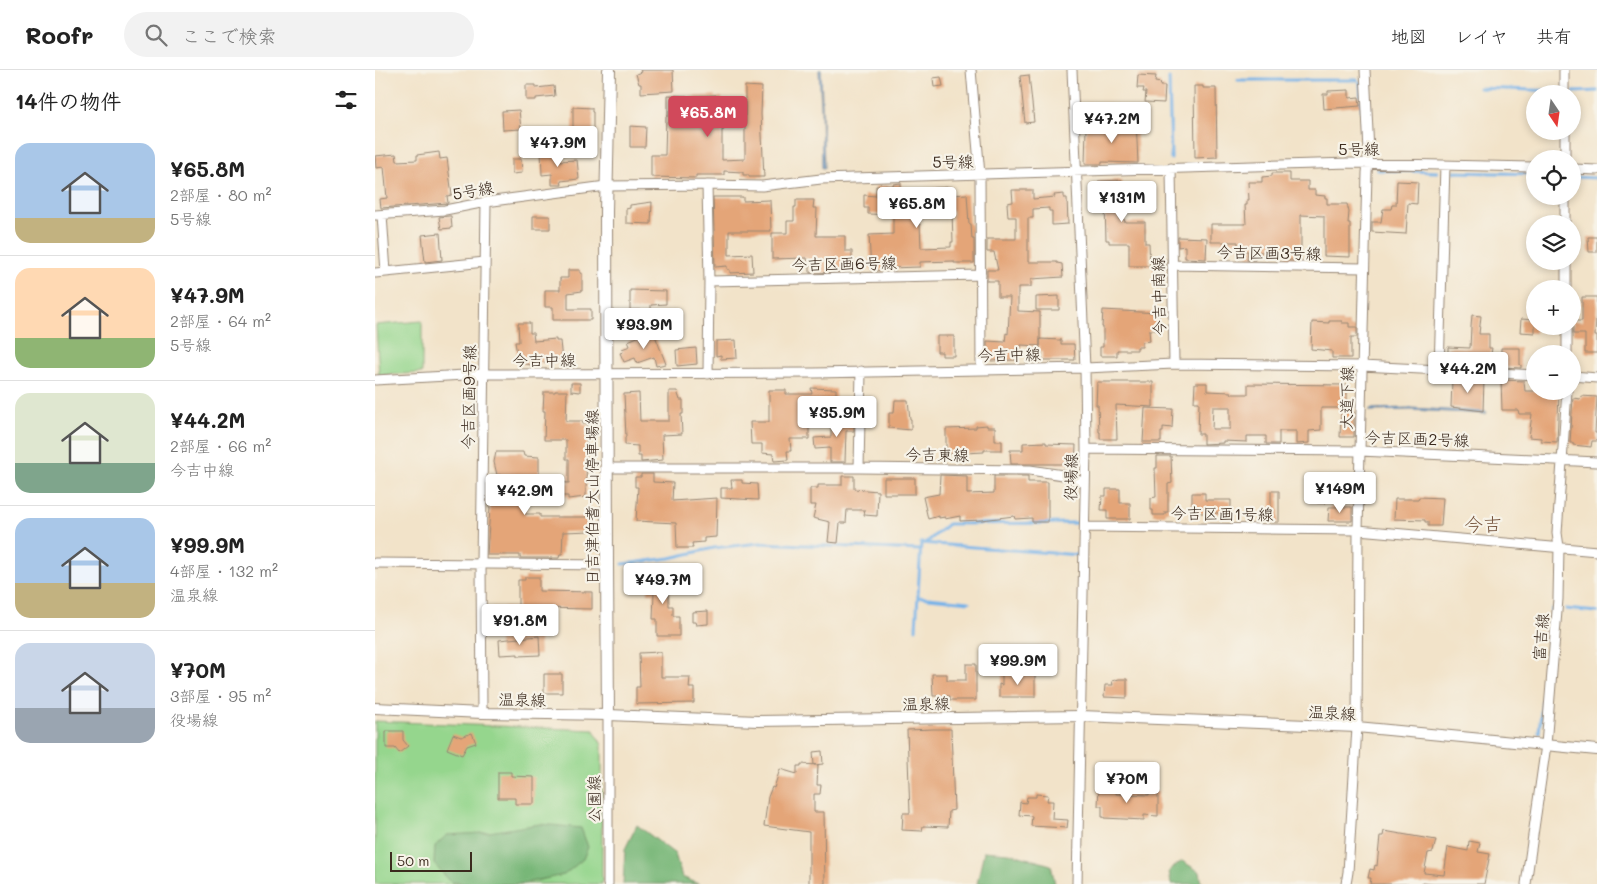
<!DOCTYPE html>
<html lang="ja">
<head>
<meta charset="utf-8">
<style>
	:root { --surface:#fff; --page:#f2f2f2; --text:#222; --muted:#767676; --line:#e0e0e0; --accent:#d1495b }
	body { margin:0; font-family:Mali,"Klee One",sans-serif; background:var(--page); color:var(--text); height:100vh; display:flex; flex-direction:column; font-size:19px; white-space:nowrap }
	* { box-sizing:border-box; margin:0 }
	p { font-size:16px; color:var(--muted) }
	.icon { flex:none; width:28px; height:28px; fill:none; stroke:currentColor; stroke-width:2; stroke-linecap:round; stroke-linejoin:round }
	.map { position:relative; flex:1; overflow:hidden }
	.sheet { display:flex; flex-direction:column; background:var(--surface); width:375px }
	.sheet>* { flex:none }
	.needle { width:32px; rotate:167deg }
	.controls { position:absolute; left:1151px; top:15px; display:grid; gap:10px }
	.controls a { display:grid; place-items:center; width:55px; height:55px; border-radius:50%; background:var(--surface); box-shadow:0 2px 8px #0003; font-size:25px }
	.scale { position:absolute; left:15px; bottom:12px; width:82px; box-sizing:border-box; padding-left:5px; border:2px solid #3b2a1e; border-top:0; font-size:14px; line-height:18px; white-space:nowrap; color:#3b2a1e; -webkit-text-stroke:4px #f7f3e8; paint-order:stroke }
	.price { position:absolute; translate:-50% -42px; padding:0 11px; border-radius:5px; background:#fff; color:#222; font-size:16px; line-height:32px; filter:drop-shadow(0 1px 2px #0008) }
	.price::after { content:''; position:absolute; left:50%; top:30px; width:15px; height:11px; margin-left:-8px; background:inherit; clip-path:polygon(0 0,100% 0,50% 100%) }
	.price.on { background:var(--accent); color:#fff }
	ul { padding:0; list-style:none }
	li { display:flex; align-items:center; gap:15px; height:125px; padding:0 15px }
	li+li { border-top:1px solid var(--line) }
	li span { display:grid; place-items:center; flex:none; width:140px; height:100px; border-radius:15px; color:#555 }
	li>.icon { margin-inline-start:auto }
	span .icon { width:60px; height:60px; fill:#fffc; stroke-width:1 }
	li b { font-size:21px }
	h2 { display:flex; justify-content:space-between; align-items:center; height:60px; padding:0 15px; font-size:21px }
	header { display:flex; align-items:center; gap:30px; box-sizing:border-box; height:70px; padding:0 25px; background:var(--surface); border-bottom:1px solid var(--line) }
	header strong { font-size:24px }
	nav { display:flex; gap:28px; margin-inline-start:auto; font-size:18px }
	.search { width:350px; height:45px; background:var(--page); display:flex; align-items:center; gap:12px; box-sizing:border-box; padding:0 18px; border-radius:28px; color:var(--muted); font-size:19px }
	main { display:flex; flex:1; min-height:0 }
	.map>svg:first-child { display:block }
	.green { fill:#95d68d; stroke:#688056 }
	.forest { fill:#78b778; stroke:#5a704b }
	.water { fill:#76b2e8; stroke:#586e83 }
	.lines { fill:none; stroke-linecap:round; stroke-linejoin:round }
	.stream { stroke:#76b2e8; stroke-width:3 }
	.building { fill:#e4a578; fill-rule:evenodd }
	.minor-casing { stroke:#968674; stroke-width:11 }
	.tertiary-casing { stroke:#968674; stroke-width:12 }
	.secondary-casing { stroke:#968674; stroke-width:14 }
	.minor { stroke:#fff; stroke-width:9 }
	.tertiary { stroke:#fff; stroke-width:10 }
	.secondary { stroke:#fff; stroke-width:12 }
	.labels { text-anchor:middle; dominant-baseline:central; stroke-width:4.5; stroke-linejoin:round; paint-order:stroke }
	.street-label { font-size:16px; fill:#3b2a1e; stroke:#f7f3e8 }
	.quarter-label { font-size:19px; fill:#76553e; stroke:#f7f3e8 }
</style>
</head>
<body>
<header>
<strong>Roofr</strong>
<div class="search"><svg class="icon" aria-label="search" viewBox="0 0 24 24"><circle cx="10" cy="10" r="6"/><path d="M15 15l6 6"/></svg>ここで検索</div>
<nav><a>地図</a><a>レイヤ</a><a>共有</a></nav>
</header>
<main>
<section class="sheet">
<h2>14件の物件<svg class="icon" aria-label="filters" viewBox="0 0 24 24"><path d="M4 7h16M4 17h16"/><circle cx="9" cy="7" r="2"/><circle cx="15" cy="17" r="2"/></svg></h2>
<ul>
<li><span style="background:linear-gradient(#a9c7e8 75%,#c2b280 0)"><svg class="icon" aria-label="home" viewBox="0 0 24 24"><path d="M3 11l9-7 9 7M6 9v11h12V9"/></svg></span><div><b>¥65.8M</b><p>2部屋 · 80 m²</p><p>5号線</p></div></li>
<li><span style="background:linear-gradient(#ffd9b3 70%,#8fb573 0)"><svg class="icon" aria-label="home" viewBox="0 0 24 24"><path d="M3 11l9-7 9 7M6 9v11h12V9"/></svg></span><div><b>¥47.9M</b><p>2部屋 · 64 m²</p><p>5号線</p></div></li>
<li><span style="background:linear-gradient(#dfe7d0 70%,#7fa58c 0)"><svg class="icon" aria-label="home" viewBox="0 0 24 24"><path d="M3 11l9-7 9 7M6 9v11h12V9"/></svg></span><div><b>¥44.2M</b><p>2部屋 · 66 m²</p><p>今吉中線</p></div></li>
<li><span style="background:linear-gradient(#a9c7e8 65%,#c2b280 0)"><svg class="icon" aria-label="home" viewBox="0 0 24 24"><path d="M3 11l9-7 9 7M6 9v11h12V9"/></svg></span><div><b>¥99.9M</b><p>4部屋 · 132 m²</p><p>温泉線</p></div></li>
<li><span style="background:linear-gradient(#c9d6e8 65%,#9aa5b1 0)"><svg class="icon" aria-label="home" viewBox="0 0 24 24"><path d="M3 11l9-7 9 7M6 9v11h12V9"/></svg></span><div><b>¥70M</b><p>3部屋 · 95 m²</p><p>役場線</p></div></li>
</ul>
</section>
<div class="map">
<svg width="1222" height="814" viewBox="0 0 1222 814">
	<rect width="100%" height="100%" fill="#f7f3e8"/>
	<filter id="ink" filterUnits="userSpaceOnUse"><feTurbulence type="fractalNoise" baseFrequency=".02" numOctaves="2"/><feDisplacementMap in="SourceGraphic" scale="10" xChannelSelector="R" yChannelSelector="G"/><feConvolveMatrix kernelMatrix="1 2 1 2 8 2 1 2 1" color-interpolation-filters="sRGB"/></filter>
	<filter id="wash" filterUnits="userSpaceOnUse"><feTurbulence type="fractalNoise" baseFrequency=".0096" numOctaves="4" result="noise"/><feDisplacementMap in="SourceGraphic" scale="20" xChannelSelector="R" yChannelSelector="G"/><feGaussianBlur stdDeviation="1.12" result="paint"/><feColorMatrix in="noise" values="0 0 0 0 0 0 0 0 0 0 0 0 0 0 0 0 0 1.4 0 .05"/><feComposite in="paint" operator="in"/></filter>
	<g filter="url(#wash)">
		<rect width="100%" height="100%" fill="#f2e3c9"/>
		<path class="green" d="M47,251V303L4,305L1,255Z
			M0,651L219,660L227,675V814H0Z"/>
		<path class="forest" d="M165,754L206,758L213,777L208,789L189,805L145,814H94L76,812L59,794L60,776L72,765L108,763Z
			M262,755L300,784L307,807L324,814H248L250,779Z
			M609,781L634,783L676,795L680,814H602Z
			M807,791L825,802L827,814H796L794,801Z"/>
		<path class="water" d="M444,0H446L449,98H447L446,36Z
			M1035,338L1112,342L1111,344L1036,340L995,341V339Z"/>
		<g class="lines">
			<path class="stream" d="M794,8L796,89
				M863,10H982
				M985,12L986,26
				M1104,18L1185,21
				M1199,22L1222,21
				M986,31L987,43
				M987,50L988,74
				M988,80L989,86
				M1002,100L1062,102
				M1079,102L1160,104
				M1198,107L1222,108
				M551,473L573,454L703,453
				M248,494L295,488L339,478L385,473L545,480
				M543,527L594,532
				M1191,539L1222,542
				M541,559L546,473L704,485
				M1164,662L1177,539"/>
		</g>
		<g id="blocks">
			<path class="building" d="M265,0H298L299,21L266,23V14H264L261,4L266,2Z
				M654,5L659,52L650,53L645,6Z
				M763,5L781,6L780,12L786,13L785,16H790L789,33L770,32L771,22H768L769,18H762Z
				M566,7L568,16L559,17L558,8Z
				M151,15H161V18L179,16L180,26L161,28V30H151Z
				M370,16L387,17L386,44L389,107H374V105H368V102L349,101V105H321V108L276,107V85H290L291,46H293V25L312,26L311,27L341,25L340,28L347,27L349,60H347V90L370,89Z
				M819,16H828V18H841L842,87L820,88Z
				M974,20V28L984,27L985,36L949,39L948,24H953V21Z
				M198,37L217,38V42H218V77H210V80H201V61H198Z
				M144,40L146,59L128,60L127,41Z
				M761,49L763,93L727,92V94H710L711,57H743V50Z
				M255,56L271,57L270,77H255Z
				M166,80H183V91L202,90L204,109L186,111L187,115H177V104L167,105Z
				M64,82L65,89L72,88L77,125L72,126L73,133L6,138L5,129L12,128L9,97L1,98L0,86L21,84L22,91L42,90V85Z
				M137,89H146L147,103L137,104Z
				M897,103H915V111H933V120H940V125L950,126V128H952V134H972L974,142L973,153H975V187L949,186V146L926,145V190H911V182H881L880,190H872L873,181H865L866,179L863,178V172H836V154H871L870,135H872V130H874L873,112H887V107L897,106Z
				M747,110L749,133H744V149H749L750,152H770V173H774L775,196H754V173H734V170H731L730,134L729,130H719L718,115L724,114V111Z
				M1022,111L1043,112L1042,134L1033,133L1031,164L997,162V152H1006L1008,139H1016L1017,135H1021Z
				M526,113V121H542L543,154H545L546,178L576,177V172H578L577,141H562L561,132H559V118L576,117L577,125L592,124L594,154H596L597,169H599V193H579V191L545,192V197L514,198V200L496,201L494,165L518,164V145L493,144V138H489V125L501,126V116H518V114Z
				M637,120H658V129L680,127L679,125L689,124V128H692L693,154L677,155V141H674V138L658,139V148H653V192H682V193L687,194L688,207L656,209V217H643V241L665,242V276L646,275V285H641V290L616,291V282H612V271L630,272L631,263L633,264L635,227H623V211H612V200H623L619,182H612V169H641V147H633L632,133L638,132Z
				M338,127H368V131L395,130L396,161H354V185L377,184L378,202L355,203V200L352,199V196L340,197Z
				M421,130H439L438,138H442L441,166H470V181H477V199H472L471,202L435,203V195L433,194L432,188L397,189V163H412V151H419V137H421Z
				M277,132L276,154L251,153V139L255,138V135Z
				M74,146H76L77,158L66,159L64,147Z
				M158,146H175V159H158Z
				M65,163L67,190L50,192L47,165Z
				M803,167L832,168L831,189L810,188V176L803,177Z
				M1213,167H1222V182H1214Z
				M778,189H791V202H778Z
				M193,200H205V203H207V221L193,223V239H216V250H178V237H170V220H185V208H193Z
				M255,220L291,221V234L276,235V240H255Z
				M684,226V240H661V227Z
				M1207,227H1222L1220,266H1222V283H1210V264H1198V251H1207Z
				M728,240L784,243L783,260H774L775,271L767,272V277H762V280H742V286H725V277H728V257H727Z
				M1097,245L1106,246L1104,264H1114V278H1117L1114,296L1081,294V292L1077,291L1078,286H1073V277L1095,278L1096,257Z
				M1146,249L1160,250V263L1145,262Z
				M954,251H967V253H974V257H982V267H976V288H957V281L936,279L937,252L954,253Z
				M143,253H155V263H158L159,271L181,269V271H185L187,291L156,293V295L145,293L146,284H142L140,272H144Z
				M279,263L291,294L281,296L279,287L262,293L260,288L249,292L245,283L248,282L247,279L255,276L253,271L265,266L266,270L275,266V264Z
				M562,266H579V286H567V282H562Z
				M665,269L686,270V274H699L700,290H667V282H665Z
				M361,270L362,288L346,289V285L341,286V271Z
				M321,278L322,294L302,296L301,280Z
				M1126,278H1145V295H1146V298L1126,297Z
				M1085,307L1109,309L1108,341L1076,337L1077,310L1085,311Z
				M1126,310L1149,311L1150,321H1169V324H1184L1182,372L1166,371V368L1154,367L1157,344H1144L1143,340H1127Z
				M722,312H778V337L741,335L742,369H725V362H724L723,335H721Z
				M196,313H205V322L196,321Z
				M820,313H832V321L856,322V324H873V314L972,315V338H946V360L934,361V373L921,374V361H904V374H891V366H872V372L848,371V373L828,374V364H823L824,332H819ZM838,337H855V359H837Z
				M436,318L461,319V342L434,343V369H415L416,381H412L413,390L399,391L398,384L387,383V374H376L375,352H394V320H411V324H437Z
				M180,321H192L191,351H208V354H212L211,427L193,429V426H175V412L194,413V389H191V370H169L170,341H168L169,322H180Z
				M294,321H302L305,330H308V344H306L307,364L287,365L288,390L266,392V386H263V376L250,375V367H251L249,324L264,323L265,351H294Z
				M1206,326L1222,327L1220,363H1222V371H1217L1216,377L1198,375V373H1195L1198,328L1205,329Z
				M520,330H533L535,349H536V360L514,358V343H519Z
				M770,338L798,339L797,358L788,357V362H786V372H768Z
				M966,342H979V367H965Z
				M456,345L479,346V361H471L470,392H455V378L440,379L439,368L456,367Z
				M612,355V357H620V371H627V380H609V382L571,384V359L601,358V356Z
				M671,372V374L701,375L700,394H636L635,380H648V373Z
				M121,382H148L149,386L164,387V407L142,408L143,426H149L150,444H165V447H216L217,461L188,462L187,484H185L184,488H145V485H112L115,437H114L113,427H127V405H122L119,392Z
				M782,386H796L797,413L793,414V442H790V445H778V440H776V428L781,427L780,398H782Z
				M266,404H278V412L298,413L297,431L342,428L341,467L329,468V472L317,473L318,478H302L301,453L261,451L263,417H260V407H266Z
				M565,405L592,406V424L619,423V406H653V412H673V452H657V448L640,449L639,446L607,450L585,451V446L570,449V447L564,448V446L553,449L548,427L564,424Z
				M467,406H479V419L503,421L502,446L489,445L490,440H472L471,453H465L463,473L453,472L455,452L438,448L441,435H435V418H443V415H467Z
				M509,408H540V424H509Z
				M356,410H367V413L382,414L383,430L346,428V418H357Z
				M731,419H745V433H755V449H732V440H726L727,426H731Z
				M896,421H904V452H896Z
				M942,421H951L950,433H942Z
				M817,423H830V430H856V443H817Z
				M1044,427L1068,428L1066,456H1053V452H1050V450L1019,449L1020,429H1043Z
				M954,437H977V451H953Z
				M272,502H293L294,536H298V546H304V566H282V549H278L279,523H273Z
				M150,507H164V521L217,522V539L165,538V553L117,552V537L143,538V510H150Z
				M333,541V554L321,555L320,552H317V542Z
				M164,566L165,585L143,586V584L125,585L124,570Z
				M286,582V607H315L314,618H319V633L261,634V617H265L264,583Z
				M591,594H601V630H575V626H558L557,604H572V610H591Z
				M169,604H187V623H169Z
				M627,604H660V627H624V614L627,615Z
				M744,609H752V628L729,627L730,615H738L737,611Z
				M558,659H576L579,740L574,741L573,757L548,756L547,761L527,760L528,743H535L532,660Z
				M11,661H28V670L33,676L24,683L20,678H11Z
				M97,663L101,673L92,676L87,685L72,679L78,664L86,667Z
				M447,681L448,694L439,695L438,682Z
				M426,694L443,695L442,715H446L445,724H439V742H449L450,814H434V762L389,756L393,727L397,717L399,718L405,699L422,704V696H426Z
				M123,702H136V706L159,707V734H140V728H123Z
				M724,716H741V724L774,725V722H783V746L769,745V750L729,748V747H727V736H723Z
				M661,724L673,725L672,731H678L677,749L693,750L692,758L656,756L657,746L644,745L645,732L651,733L652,727H661Z
				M1009,761L1061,770L1058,782L1053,783L1049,803L1069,805L1073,777L1093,781L1094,771L1105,773L1103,782L1115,784L1109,814H1058L1048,813L1047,814H995L996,808H993L995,799L999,800L1000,795L1002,796L1005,766H1008Z"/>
		</g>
	</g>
	<g filter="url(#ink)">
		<use href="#blocks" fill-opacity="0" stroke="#968674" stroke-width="1"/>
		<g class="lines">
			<defs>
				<path id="minor" d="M596,0L605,105L606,300
					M697,0L710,298L711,379L702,814
					M1189,0V24
					M1190,61V89
					M796,98L799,294
					M1198,99L1222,100
					M332,115L334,211L333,304
					M1190,126V154
					M0,145L70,140L111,132L231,116L332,115L387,116L446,109L975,93L1160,97
					M7,145L11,202L110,192
					M1191,191V219
					M797,195L989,198
					M0,203L11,202
					M334,211L606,205
					M1192,256V284
					M1064,300L1070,95
					M1198,306L1222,308
					M0,310L108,304L439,303L710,298L799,294L987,296L1160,305
					M711,379L985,381L1222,392
					M232,398H484L655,400L688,405L710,413
					M484,398L486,301
					M710,457L983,460L1222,481
					M0,493L232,495
					M107,643L106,494L111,132
					M233,814V645
					M971,814L973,802L982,657L983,460L992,103L994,82L990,0
					M1151,814L1171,675L1183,529L1184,477L1182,463L1192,321"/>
				<path id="tertiary" d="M0,638L107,643L233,645L383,651L706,646L982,657L1222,680"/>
				<path id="secondary" d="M233,645L232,495L231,141L234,0"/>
			</defs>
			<use href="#minor" class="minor-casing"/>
			<use href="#tertiary" class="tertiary-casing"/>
			<use href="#secondary" class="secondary-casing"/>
			<use href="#minor" class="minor"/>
			<use href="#tertiary" class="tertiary"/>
			<use href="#secondary" class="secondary"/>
		</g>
	</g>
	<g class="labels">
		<g class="street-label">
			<text x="984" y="78">5号線</text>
			<text transform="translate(578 91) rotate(-1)">5号線</text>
			<text transform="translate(98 120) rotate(-10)">5号線</text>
			<text transform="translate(894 182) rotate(1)">今吉区画3号線</text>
			<text transform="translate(469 193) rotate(-1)">今吉区画6号線</text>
			<text transform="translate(783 226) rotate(-91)">今吉中南線</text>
			<text transform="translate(634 284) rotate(-1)">今吉中線</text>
			<text x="169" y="289">今吉中線</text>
			<text transform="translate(93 327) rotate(-89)">今吉区画9号線</text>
			<text transform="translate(971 328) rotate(-89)">大道下線</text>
			<text transform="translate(1042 368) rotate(2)">今吉区画2号線</text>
			<text transform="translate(562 384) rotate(1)">今吉東線</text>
			<text transform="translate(695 407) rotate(-89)">役場線</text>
			<text transform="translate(216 427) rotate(-90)">日吉津伯耆大山停車場線</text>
			<text transform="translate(847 443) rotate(1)">今吉区画1号線</text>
			<text transform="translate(1165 567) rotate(-85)">富吉線</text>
			<text transform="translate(147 629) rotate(1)">温泉線</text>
			<text transform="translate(551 633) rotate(-1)">温泉線</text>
			<text transform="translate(957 642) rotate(3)">温泉線</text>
			<text transform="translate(218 729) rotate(-90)">公園線</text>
		</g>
		<g class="quarter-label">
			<text x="1108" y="453">今吉</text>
		</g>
	</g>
</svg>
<div class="controls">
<a><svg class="needle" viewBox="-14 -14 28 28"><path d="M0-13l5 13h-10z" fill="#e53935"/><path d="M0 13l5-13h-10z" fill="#767676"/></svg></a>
<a><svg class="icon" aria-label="locate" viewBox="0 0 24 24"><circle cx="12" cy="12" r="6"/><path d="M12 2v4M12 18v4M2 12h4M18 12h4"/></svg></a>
<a><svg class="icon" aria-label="layers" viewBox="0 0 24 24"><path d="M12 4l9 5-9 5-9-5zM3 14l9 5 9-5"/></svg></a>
<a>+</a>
<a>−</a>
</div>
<div class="scale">50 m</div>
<b class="price on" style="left:333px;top:68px">¥65.8M</b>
<b class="price" style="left:737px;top:74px">¥47.2M</b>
<b class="price" style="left:183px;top:98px">¥47.9M</b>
<b class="price" style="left:747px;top:153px">¥131M</b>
<b class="price" style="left:542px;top:159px">¥65.8M</b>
<b class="price" style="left:269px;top:280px">¥93.9M</b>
<b class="price" style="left:1093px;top:324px">¥44.2M</b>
<b class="price" style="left:462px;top:368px">¥35.9M</b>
<b class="price" style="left:965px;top:444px">¥149M</b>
<b class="price" style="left:150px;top:446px">¥42.9M</b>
<b class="price" style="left:288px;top:535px">¥49.7M</b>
<b class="price" style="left:145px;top:576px">¥91.8M</b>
<b class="price" style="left:643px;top:616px">¥99.9M</b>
<b class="price" style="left:752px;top:734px">¥70M</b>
</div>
</main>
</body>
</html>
